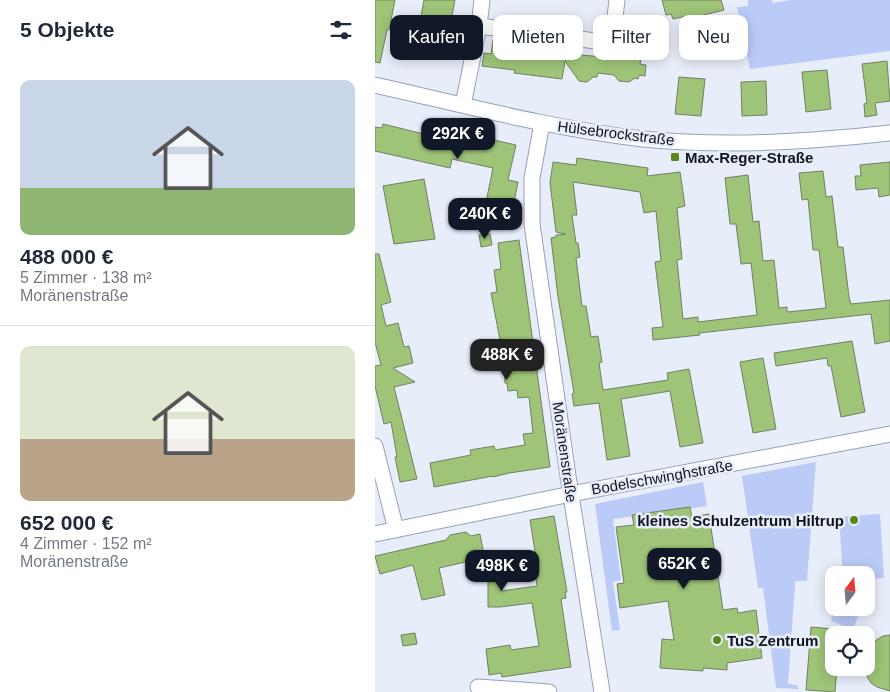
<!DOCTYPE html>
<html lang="de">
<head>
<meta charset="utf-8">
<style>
	:root { --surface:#fff; --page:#f6f6f7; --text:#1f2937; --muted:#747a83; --line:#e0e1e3; --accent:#111827 }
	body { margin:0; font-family:Helvetica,sans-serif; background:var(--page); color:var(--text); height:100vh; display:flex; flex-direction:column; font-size:19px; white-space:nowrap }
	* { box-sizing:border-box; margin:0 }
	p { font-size:16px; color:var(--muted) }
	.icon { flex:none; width:28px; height:28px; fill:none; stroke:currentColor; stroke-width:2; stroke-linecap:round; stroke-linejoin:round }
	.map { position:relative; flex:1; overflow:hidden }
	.details { display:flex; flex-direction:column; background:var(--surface); width:375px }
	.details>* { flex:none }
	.guide { position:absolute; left:15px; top:15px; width:425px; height:45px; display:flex; gap:10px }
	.needle { width:32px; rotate:16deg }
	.fabs { position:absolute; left:450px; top:566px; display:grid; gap:10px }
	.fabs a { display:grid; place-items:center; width:50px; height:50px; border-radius:10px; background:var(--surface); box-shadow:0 2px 12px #0003; font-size:25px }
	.price { position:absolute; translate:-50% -42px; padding:0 11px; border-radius:10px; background:var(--accent); color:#fff; font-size:16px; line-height:32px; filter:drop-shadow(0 1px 2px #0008) }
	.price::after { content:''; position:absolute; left:50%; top:30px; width:15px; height:11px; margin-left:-8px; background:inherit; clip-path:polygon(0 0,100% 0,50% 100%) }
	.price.active { background:#222; color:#fff }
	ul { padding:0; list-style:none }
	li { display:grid; align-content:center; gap:10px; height:265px; padding:0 20px }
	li+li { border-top:1px solid var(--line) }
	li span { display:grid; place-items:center; height:155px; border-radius:10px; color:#555 }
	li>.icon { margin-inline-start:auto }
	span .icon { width:90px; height:90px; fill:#fffc; stroke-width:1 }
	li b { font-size:21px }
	h2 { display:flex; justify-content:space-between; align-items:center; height:60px; padding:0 20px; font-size:21px }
	.pill { padding:0 18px; border-radius:10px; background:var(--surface); box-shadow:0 2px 12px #0003; font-size:18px; line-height:45px }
	.pill.active { background:var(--accent); color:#fff }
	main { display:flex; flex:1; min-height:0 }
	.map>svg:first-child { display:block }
	.green { fill:#bacbf7 }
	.building { fill:#9dc477; stroke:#718064 }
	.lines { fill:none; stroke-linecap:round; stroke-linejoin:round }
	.minor-casing { stroke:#95a0bd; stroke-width:17 }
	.minor { stroke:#fff; stroke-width:15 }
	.poi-dot { fill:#5a891b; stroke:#e8edfa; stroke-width:2 }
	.labels { text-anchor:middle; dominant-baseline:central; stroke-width:5; stroke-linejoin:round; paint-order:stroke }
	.street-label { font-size:15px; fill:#111520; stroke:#e8edfa }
	.poi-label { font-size:15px; font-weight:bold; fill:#111520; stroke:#e8edfa; text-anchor:start }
</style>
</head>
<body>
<main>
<section class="details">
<h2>5 Objekte<svg class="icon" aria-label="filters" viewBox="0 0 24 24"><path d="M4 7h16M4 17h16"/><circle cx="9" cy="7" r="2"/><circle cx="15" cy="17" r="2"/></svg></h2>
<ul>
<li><span style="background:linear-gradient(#c9d6e8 70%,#8fb573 0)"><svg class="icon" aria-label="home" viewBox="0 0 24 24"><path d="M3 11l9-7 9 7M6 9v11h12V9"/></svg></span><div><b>488 000 €</b><p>5 Zimmer · 138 m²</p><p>Moränenstraße</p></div></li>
<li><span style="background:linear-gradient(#dfe7d0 60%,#b9a48a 0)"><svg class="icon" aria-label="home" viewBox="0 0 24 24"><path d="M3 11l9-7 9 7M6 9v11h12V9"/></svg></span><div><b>652 000 €</b><p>4 Zimmer · 152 m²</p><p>Moränenstraße</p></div></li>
</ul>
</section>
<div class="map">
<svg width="515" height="692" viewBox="0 0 515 692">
	<rect width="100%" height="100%" fill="#e8edfa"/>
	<path class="green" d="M373,0H397L398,3L416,0H515V51L375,69L362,7L373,6Z
		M441,462L432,581H420V585L413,684L422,685L424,689L401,688L388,588H383L367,476Z
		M328,482L332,506L238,519L246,580L238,582L245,630L237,631L220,504Z
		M505,514L509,578L491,579V575H468L464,517Z
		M459,591V608H486L478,630L456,621Z"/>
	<path class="building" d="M0,0H20L14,30H12L5,63L0,62Z
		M49,0H80L72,42H69L66,59L39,54Z
		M287,0H346L349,10L312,19V16L298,19L296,14L291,15Z
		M362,20L364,34L353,36L350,22Z
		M118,40L143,43V47L197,54L237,58V54L266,58L265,64L271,65L270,76L264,75L263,79L260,78L254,82L244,81L239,75L223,73L222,77H218L212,82L204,81L190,61L187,79L139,73L140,70L107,66L109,53L116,54Z
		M512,61L515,101L500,103L502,115L490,117L489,104L492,103L487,64Z
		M452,70L456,109L431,112L427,72Z
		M304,77L330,79L326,116L300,114Z
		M391,81L392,115L367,116L366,82Z
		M8,124L81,142L84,132L141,145L133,180L143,182L135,222L108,217L118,168L77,159L75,168L0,151V127L7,128Z
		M202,158L273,168L272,176L305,172L310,206L302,208L307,259L302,260L308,319L323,317V322L382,315L376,263L366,264L361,224H355L350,178L373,175L378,222L384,221L388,261L399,260L404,308L412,307V312L451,308L444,250H438L433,199L427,200L424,173L448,171L451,197L457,196L463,247H468L474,297L476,304L515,300V341L500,344L496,314L324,333L325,335L278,340L277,328L288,327L280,262L286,261L281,211L269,213L265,192L198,182L202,215H197L201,243H203L205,257L201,258L207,306H211L216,337L223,336L227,362L224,363L228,390L293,380L292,373L314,369L328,443L305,447L295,391L246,399L255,456L232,460L224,403L199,406L197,394L199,393L183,297L176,238L181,237V235L191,234L181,232L175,183L178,162L201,165Z
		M515,162V195L504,197L503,188L481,190L480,176H486L485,165Z
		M49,179L60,239L19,244L8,186Z
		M115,234L117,245L106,247L104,235Z
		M144,240L175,467L134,473L118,477V476L59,487L55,463L96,455L95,450L119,446L120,450L150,445L148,434L158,433L154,397L143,398L142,390L133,391L132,383H130L129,369L122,370L118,346H120L119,341L125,340L116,293L122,292L119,270L126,269L123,243Z
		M0,254H4L16,302L6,305L11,326L23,323L29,347L34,346L38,363L18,368L40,382L19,387L42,479L25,482L20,457H22L16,422L9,424L0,386V366L6,365L0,342Z
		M477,341L490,412L466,417L456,366H453L452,358L401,366L399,353Z
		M388,358L401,429L378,433L365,362Z
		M315,507L317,517L334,514L348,610L362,608L363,613L381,610L387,658L352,663V670L328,668V671L285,668L287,639L299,640L293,601L245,608L242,584L249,583L241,527L259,525L257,515Z
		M179,516L192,592H190L191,598L186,599L196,667L127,677L126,673L114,675L111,649L135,645L136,650L164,646L157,603L125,607H113V579L110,568L96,570L95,561L64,568L70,595L47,600L38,565L5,574L0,556L71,540L75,535L91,532L96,536L105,534L109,555L124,552L126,565V591L162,586L159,565L162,564L155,520Z
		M436,627L459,629V668H462L460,692L431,690Z
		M40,633L42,644L28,646L26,635Z
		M515,635V691L502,687L496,683L487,668H491V649L495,644L508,636Z"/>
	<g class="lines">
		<defs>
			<path id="minor" d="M104,26L275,48
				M237,42L242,0
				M0,85C89,105 178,129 268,139C351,147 433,142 515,133
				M88,105L104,26L107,0
				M167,123L157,178V224L193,476L227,692
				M0,446L21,530
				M0,534L196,494L515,434
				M103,687L174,692"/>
		</defs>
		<use href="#minor" class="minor-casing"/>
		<use href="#minor" class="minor"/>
	</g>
	<g class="poi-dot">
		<rect x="295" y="152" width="10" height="10" rx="2.5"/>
		<circle cx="479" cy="520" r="5"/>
		<circle cx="342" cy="640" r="5"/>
	</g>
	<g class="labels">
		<g class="street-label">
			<text transform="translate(241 133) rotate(7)">Hülsebrockstraße</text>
			<text transform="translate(190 452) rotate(82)">Moränenstraße</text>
			<text transform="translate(287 477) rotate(-10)">Bodelschwinghstraße</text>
		</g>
		<g class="poi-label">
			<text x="310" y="157">Max-Reger-Straße</text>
			<text x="469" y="520" text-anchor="end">kleines Schulzentrum Hiltrup</text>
			<text x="352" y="640">TuS Zentrum</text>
		</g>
	</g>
</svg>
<div class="fabs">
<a><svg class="needle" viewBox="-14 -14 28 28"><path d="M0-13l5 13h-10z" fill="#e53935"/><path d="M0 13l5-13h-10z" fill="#747a83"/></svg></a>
<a><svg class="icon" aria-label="locate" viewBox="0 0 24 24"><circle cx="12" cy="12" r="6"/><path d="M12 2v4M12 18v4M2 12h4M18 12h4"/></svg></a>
</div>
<b class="price" style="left:83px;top:160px">292K €</b>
<b class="price" style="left:110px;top:240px">240K €</b>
<b class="price active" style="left:132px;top:381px">488K €</b>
<b class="price" style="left:309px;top:590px">652K €</b>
<b class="price" style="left:127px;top:592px">498K €</b>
<div class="guide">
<a class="pill active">Kaufen</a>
<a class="pill">Mieten</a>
<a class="pill">Filter</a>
<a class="pill">Neu</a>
</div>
</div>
</main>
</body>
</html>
